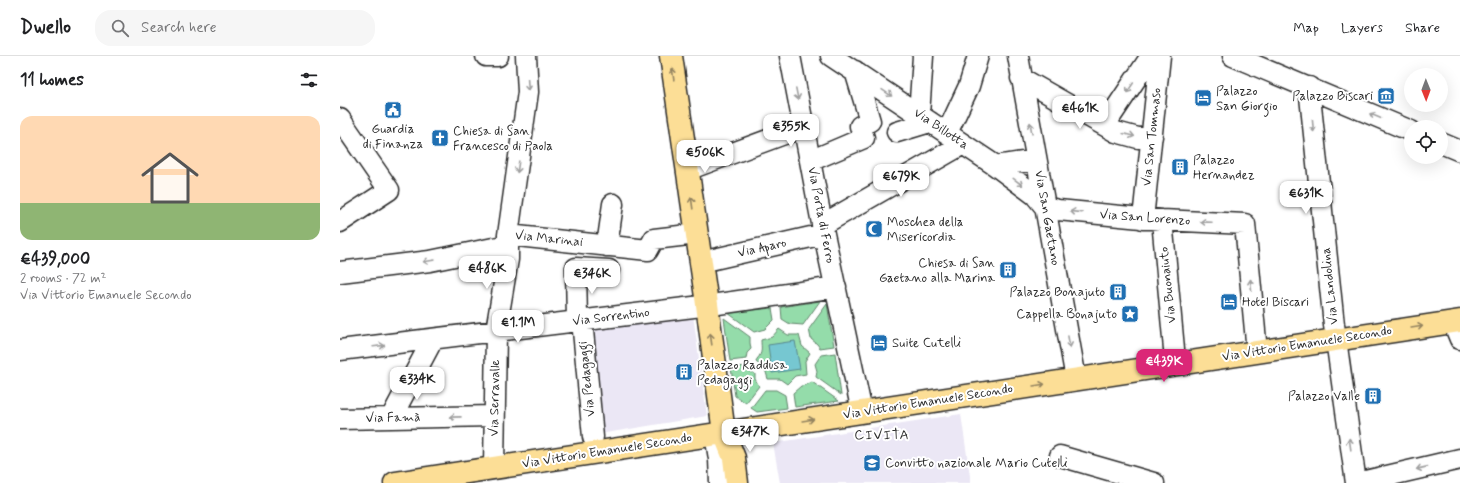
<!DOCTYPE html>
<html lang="en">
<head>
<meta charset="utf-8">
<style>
	:root { --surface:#fff; --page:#f6f6f6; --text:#202124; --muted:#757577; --line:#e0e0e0; --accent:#db2777 }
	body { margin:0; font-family:Mynerve,sans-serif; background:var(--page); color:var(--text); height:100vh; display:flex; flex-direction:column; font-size:15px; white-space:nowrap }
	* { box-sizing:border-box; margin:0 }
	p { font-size:13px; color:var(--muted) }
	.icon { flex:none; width:22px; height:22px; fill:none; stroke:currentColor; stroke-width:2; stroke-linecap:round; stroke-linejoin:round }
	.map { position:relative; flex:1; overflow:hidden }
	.panel { display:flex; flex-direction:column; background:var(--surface); width:340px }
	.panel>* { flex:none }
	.needle { width:26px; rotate:179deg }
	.tools { position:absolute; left:1064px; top:12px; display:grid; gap:8px }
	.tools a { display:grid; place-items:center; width:44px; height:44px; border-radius:50%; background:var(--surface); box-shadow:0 4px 16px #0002; font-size:20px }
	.price { position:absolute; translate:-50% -34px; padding:0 9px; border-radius:8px; background:#fff; color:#222; font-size:13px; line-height:26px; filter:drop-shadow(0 1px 2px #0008) }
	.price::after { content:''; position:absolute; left:50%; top:24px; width:12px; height:9px; margin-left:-6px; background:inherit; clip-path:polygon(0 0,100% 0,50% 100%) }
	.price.active { background:var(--accent); color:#fff }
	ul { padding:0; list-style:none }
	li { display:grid; align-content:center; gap:8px; height:212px; padding:0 20px }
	li span { display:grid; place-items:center; height:124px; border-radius:12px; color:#555 }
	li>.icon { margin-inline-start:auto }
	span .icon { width:72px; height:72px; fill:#fffc; stroke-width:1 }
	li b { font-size:17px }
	h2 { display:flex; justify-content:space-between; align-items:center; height:48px; padding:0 20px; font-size:17px }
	header { display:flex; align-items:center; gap:24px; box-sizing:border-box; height:56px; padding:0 20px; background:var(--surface); border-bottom:1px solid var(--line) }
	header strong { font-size:19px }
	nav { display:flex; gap:22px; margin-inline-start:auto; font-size:14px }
	.search { width:280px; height:36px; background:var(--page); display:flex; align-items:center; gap:10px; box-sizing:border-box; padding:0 14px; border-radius:16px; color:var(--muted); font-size:15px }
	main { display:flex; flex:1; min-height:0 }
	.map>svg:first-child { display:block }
	.built { fill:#ebe7f5 }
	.green { fill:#94dcaa; stroke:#60846a }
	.water { fill:#76c7d1; stroke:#58898f }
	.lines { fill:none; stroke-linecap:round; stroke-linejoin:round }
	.minor-casing { stroke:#2b2b2b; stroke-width:23 }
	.major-casing { stroke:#2b2b2b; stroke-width:25 }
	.minor { stroke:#fff; stroke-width:20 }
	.major { stroke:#fcde96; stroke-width:22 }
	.oneway { stroke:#948460 }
	.oneway2 { stroke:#a0a0a0 }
	.labels { text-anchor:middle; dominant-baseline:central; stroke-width:4; stroke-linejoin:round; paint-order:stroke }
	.poi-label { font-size:13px; fill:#2b2b2b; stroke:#fff; text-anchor:start }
	.street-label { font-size:13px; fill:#2b2b2b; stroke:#fff }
	.neighbourhood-label { font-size:14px; letter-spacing:1px; fill:#2b2b2b; stroke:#fff }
</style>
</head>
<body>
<header>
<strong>Dwello</strong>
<div class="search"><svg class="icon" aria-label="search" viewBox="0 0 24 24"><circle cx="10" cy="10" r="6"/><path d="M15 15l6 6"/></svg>Search here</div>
<nav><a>Map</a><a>Layers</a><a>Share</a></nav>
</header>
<main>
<section class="panel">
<h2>11 homes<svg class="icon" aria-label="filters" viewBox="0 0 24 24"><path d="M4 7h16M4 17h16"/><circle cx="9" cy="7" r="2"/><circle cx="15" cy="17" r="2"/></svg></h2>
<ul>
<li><span style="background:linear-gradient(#ffd9b3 70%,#8fb573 0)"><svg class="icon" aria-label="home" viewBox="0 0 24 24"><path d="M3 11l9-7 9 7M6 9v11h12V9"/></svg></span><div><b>€439,000</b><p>2 rooms · 72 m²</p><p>Via Vittorio Emanuele Secondo</p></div></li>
</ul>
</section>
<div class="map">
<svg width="1120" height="427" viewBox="0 0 1120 427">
	<rect width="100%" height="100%" fill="#fff"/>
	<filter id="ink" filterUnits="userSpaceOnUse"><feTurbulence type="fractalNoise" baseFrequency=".025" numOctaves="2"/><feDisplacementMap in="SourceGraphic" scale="8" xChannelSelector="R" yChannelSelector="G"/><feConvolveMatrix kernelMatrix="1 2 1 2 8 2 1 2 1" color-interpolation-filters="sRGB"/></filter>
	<g filter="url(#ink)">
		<path class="built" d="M353,259L367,360L260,378L252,271Z
			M621,358L631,427H440L433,387Z"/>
		<path class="green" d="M480,245L463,269L450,268L442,263L441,251Z
			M487,248L494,290L480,292L477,288L471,283L469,273Z
			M432,252L434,264L425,273L414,276L388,257Z
			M384,262L410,281V287L411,293L407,297L406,303L390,305Z
			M439,273L448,279H459L462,290L470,297L465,305L466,318L455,320L447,328L440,323H428L425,313L416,306L417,303C423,297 421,292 421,284L432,281Z
			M495,297L501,339L476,321L477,315L475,308L481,299Z
			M406,310L410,315L415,318V323L419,330L406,347L395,340L391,312Z
			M472,326L499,345L455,351L453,337L461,330L466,329Z
			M425,334H436L445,339L447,352L417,356L411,352Z"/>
		<path class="water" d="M455,285L460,313L432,317L428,289Z"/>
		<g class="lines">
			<defs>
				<path id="minor" d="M146,0H158
					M450,0L484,178L522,356
					M491,0L656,110L695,139L705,151
					M678,0L736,323
					M893,0L1071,75
					M681,22L776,76L798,82L812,81
					M969,31L994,269L1016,427
					M579,59L583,0
					M0,63L49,134L0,166
					M765,69L811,0
					M557,76L590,66
					M607,77L629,30L638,0
					M1101,87L1120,95
					M470,105L524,82L520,70L530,65L515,15
					M656,110L696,104
					M347,114L463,71
					M705,151L718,154L822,164L905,168L917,296
					M803,163L820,0
					M822,164L834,293
					M482,169L623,88
					M168,179L308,194L314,183L357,178
					M267,190L273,148
					M361,206L484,178
					M0,216L90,205L168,189
					M242,264L253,381
					M237,265L236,212L269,214
					M1113,266L1120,283
					M0,294L378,248L496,231
					M51,362L93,283
					M0,363L154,360
					M375,378L379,403L380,427
					M720,400L814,427
					M154,412L156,275L168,203V179L188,36L186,0
					M1017,427L1120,403"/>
				<path id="major" d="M331,0L366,241L384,377L394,402L397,427
					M55,427L1120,265"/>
			</defs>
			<use href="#minor" class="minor-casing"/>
			<use href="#major" class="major-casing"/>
			<use href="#minor" class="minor"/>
			<use href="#major" class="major"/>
		</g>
		<defs><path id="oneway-shaft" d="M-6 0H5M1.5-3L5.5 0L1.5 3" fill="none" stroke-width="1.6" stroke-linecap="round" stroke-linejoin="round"/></defs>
		<g class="oneway">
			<use href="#oneway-shaft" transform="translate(333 18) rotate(-98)"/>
			<use href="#oneway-shaft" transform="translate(352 147) rotate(-98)"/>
			<use href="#oneway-shaft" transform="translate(1077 271) rotate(-9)"/>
			<use href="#oneway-shaft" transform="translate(371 283) rotate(-98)"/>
			<use href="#oneway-shaft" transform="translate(699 329) rotate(-9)"/>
			<use href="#oneway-shaft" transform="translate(468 364) rotate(-9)"/>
		</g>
		<g class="oneway2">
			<use href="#oneway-shaft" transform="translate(188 29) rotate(86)"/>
			<use href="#oneway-shaft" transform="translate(790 32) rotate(124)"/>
			<use href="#oneway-shaft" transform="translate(547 37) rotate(34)"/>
			<use href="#oneway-shaft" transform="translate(457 38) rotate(79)"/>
			<use href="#oneway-shaft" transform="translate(1035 60) rotate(-157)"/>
			<use href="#oneway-shaft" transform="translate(973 70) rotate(84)"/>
			<use href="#oneway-shaft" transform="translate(691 72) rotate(-100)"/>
			<use href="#oneway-shaft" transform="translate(789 79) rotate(14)"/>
			<use href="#oneway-shaft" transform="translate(178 111) rotate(98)"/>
			<use href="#oneway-shaft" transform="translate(678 126) rotate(37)"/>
			<use href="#oneway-shaft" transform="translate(736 156) rotate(-174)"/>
			<use href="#oneway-shaft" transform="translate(866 166) rotate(-178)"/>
			<use href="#oneway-shaft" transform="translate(89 205) rotate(171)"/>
			<use href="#oneway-shaft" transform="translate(911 229) rotate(-95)"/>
			<use href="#oneway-shaft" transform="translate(729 286) rotate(80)"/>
			<use href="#oneway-shaft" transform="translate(39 290) rotate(-7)"/>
			<use href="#oneway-shaft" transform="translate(115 361) rotate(179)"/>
			<use href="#oneway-shaft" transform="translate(1010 388) rotate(-98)"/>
			<use href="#oneway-shaft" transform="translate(1082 412) rotate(167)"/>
		</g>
	</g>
	<defs>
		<symbol id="museum-square" viewBox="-11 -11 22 22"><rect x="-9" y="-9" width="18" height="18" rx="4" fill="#1f6fb2" stroke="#fff"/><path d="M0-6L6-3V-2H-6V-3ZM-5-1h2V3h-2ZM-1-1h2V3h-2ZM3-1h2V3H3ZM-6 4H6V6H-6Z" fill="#fff"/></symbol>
		<symbol id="hotel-square" viewBox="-11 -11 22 22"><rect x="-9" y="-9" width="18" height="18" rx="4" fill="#1f6fb2" stroke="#fff"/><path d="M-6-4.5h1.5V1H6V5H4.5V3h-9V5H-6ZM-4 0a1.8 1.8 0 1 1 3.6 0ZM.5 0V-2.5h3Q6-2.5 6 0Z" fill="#fff"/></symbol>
		<symbol id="civic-square" viewBox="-11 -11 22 22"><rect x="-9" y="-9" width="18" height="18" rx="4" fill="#1f6fb2" stroke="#fff"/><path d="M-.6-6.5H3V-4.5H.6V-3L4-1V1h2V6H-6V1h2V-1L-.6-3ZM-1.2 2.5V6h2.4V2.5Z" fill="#fff"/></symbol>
		<symbol id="church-square" viewBox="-11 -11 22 22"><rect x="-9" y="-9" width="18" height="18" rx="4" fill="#1f6fb2" stroke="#fff"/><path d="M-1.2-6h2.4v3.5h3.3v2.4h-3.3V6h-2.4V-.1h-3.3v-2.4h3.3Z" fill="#fff"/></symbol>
		<symbol id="building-square" viewBox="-11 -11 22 22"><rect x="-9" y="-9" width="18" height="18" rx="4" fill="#1f6fb2" stroke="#fff"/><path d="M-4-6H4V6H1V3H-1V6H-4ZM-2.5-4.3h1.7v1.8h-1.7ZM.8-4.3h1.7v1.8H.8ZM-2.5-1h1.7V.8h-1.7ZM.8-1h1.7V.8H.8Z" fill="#fff"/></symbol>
		<symbol id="mosque-square" viewBox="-11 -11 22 22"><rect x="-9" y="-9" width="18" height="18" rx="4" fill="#1f6fb2" stroke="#fff"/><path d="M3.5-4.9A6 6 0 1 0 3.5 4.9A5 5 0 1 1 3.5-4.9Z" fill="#fff"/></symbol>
		<symbol id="sight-square" viewBox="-11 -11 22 22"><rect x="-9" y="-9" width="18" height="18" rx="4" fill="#1f6fb2" stroke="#fff"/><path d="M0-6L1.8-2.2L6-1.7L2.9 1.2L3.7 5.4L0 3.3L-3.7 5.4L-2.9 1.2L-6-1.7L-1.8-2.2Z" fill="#fff"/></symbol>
		<symbol id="school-square" viewBox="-11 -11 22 22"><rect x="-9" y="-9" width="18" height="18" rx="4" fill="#1f6fb2" stroke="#fff"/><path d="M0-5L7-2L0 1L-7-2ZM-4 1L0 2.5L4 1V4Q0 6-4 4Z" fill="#fff"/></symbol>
	</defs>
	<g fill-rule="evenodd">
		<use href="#museum-square" x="1036" y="30" width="20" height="20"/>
		<use href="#hotel-square" x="853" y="32" width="20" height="20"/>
		<use href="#civic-square" x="43" y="44" width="20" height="20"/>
		<use href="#church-square" x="90" y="72" width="20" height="20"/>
		<use href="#building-square" x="830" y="101" width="20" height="20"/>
		<use href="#mosque-square" x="524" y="163" width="20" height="20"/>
		<use href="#building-square" x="658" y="204" width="20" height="20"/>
		<use href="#building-square" x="768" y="226" width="20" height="20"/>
		<use href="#hotel-square" x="879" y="236" width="20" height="20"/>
		<use href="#sight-square" x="780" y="248" width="20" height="20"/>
		<use href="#hotel-square" x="529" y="277" width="20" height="20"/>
		<use href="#building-square" x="334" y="306" width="20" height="20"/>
		<use href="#building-square" x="1023" y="330" width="20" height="20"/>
		<use href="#school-square" x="522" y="397" width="20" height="20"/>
	</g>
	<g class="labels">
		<g class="poi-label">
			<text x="876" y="35">Palazzo<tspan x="876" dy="15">San Giorgio</tspan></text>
			<text x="1033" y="40" text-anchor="end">Palazzo Biscari</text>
			<text x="53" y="73" text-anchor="middle">Guardia<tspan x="53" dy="15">di Finanza</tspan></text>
			<text x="113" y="75">Chiesa di San<tspan x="113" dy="15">Francesco di Paola</tspan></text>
			<text x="853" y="104">Palazzo<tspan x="853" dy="15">Hernandez</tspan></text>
			<text x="547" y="166">Moschea della<tspan x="547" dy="15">Misericordia</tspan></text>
			<text x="655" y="207" text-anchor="end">Chiesa di San<tspan x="655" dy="15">Gaetano alla Marina</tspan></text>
			<text x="765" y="236" text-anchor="end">Palazzo Bonajuto</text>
			<text x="902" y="246">Hotel Biscari</text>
			<text x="777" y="258" text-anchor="end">Cappella Bonajuto</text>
			<text x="552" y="287">Suite Cutelli</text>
			<text x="357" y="309">Palazzo Raddusa<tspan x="357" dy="15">Pedagaggi</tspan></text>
			<text x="1020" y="340" text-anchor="end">Palazzo Valle</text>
			<text x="545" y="407">Convitto nazionale Mario Cutelli</text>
		</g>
		<g class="street-label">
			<text transform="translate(601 73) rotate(34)">Via Billotta</text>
			<text transform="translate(812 81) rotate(-84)">Via San Tommaso</text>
			<text transform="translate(481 159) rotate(79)">Via Porta di Ferro</text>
			<text transform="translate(707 162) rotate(80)">Via San Gaetano</text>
			<text transform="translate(805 162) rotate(4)">Via San Lorenzo</text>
			<text transform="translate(209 183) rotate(6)">Via Marinai</text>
			<text transform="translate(422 192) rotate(-13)">Via Aparo</text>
			<text transform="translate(828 229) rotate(-96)">Via Buonaiuto</text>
			<text transform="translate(990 230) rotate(-96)">Via Landolina</text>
			<text transform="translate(271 261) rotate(-7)">Via Sorrentino</text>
			<text transform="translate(967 288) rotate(-9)">Via Vittorio Emanuele Secondo</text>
			<text transform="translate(247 323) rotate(-96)">Via Pedagaggi</text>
			<text transform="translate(155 342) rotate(-89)">Via Serravalle</text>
			<text transform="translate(588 346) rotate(-9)">Via Vittorio Emanuele Secondo</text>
			<text transform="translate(53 362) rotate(-1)">Via Famà</text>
			<text transform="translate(267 395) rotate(-9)">Via Vittorio Emanuele Secondo</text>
		</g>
		<g class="neighbourhood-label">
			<text x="542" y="379">CIVITA</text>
		</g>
	</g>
</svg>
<div class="tools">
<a><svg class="needle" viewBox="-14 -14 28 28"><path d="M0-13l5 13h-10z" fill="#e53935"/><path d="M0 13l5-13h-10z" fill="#757577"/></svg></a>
<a><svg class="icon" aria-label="locate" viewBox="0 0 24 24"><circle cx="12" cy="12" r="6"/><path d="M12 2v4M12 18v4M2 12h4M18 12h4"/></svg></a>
</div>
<b class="price" style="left:740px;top:74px">€461K</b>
<b class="price" style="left:451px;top:92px">€355K</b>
<b class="price" style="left:365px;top:118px">€506K</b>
<b class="price" style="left:561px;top:142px">€679K</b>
<b class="price" style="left:966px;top:159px">€631K</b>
<b class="price" style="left:147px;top:234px">€486K</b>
<b class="price" style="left:252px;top:239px">€346K</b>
<b class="price" style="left:178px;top:288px">€1.1M</b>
<b class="price active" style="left:824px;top:327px">€439K</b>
<b class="price" style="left:77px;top:345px">€334K</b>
<b class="price" style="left:410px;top:397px">€347K</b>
</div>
</main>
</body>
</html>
